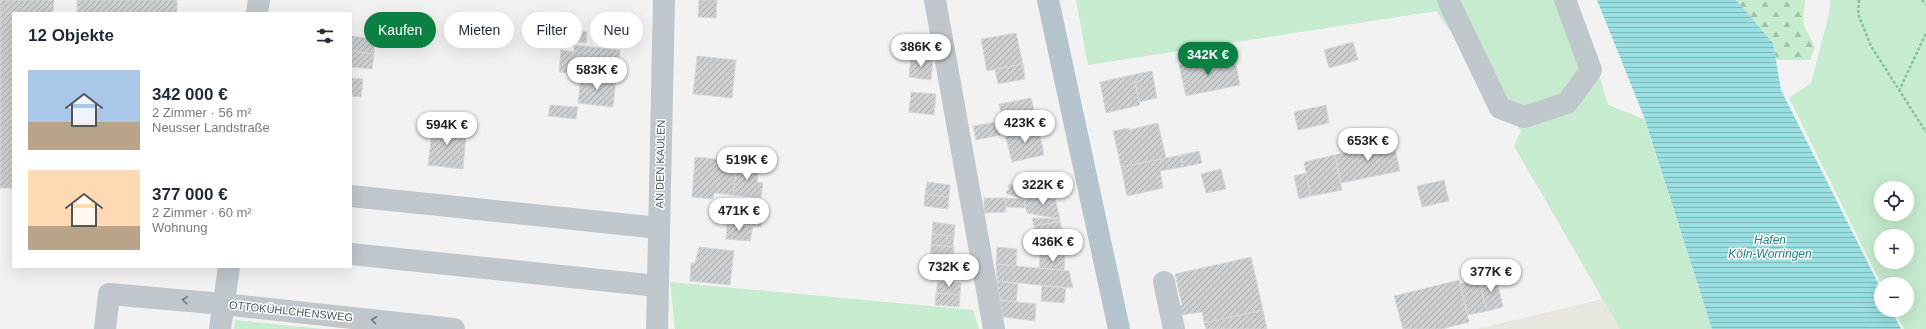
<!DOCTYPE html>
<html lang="de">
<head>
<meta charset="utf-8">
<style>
	:root { --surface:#fff; --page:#f6f6f7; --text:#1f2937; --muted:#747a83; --accent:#0b8043 }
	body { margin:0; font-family:Helvetica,sans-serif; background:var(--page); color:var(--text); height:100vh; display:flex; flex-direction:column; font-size:15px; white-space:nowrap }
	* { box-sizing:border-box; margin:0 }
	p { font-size:13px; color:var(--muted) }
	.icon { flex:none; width:22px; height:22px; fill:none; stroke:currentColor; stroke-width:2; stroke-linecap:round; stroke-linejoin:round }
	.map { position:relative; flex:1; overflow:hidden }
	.side { position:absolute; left:12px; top:12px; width:340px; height:256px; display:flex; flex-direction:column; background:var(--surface); border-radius:0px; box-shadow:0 4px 16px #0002 }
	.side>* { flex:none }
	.banner { position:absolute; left:364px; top:12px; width:380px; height:36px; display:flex; gap:8px }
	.buttons { position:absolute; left:1874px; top:181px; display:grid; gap:8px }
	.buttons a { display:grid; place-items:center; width:40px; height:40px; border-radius:50%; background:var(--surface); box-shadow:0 4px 16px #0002; font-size:20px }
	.price { position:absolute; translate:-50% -34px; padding:0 9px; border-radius:14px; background:#fff; color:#222; font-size:13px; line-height:26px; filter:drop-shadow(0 1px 2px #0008) }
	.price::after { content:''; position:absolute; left:50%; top:24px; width:12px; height:9px; margin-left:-6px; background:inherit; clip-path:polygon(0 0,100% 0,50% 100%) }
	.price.current { background:var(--accent); color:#fff }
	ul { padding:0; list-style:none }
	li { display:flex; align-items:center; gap:12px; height:100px; padding:0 16px }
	li span { display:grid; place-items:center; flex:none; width:112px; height:80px; border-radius:0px; color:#555 }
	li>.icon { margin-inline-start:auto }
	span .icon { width:48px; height:48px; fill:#fffc; stroke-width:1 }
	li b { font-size:17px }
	h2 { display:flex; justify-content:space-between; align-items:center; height:48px; padding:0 16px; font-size:17px }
	.chip { padding:0 14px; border-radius:18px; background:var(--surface); box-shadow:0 4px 16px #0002; font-size:14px; line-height:36px }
	.chip.current { background:var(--accent); color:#fff }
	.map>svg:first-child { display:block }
	.commercial { fill:#e9e5df }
	.grass { fill:#c6ebce; fill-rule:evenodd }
	.forest { fill:url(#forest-firs) }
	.water { fill:url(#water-rules) }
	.building { fill:url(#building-hatch); stroke:#d6d9dc }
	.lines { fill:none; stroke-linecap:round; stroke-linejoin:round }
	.path { stroke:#82c499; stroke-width:2.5; stroke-dasharray:3 2; stroke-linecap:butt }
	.minor { stroke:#bfc7cc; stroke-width:22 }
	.major { stroke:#b5c4cc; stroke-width:22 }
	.oneway { stroke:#6e797e }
	.labels { text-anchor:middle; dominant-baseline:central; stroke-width:3; stroke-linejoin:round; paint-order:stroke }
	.street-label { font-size:11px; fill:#4b575c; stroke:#fff }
	.water-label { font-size:12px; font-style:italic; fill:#1d8287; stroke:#fff }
</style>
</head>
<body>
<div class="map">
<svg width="1926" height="329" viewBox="0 0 1926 329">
	<defs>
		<pattern id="forest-firs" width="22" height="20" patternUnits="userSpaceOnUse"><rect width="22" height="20" fill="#c6ebce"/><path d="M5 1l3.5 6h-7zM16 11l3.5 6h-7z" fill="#a3c1aa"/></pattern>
		<pattern id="water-rules" width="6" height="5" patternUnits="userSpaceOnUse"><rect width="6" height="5" fill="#99dfe2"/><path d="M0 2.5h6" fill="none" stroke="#7fb8ba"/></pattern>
		<pattern id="building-hatch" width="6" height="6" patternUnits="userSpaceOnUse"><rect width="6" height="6" fill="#cccfd2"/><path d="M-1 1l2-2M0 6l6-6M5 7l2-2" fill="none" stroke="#a8abae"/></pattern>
	</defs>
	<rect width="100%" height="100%" fill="#f3f2f2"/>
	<path class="commercial" d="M1603,299L1620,329H1477Z"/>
	<path class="grass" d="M1076,0H1577L1608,105L1644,119L1712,329H1620L1514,146L1521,131L1436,11L1088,65Z
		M1830,0H1926V329H1904L1894,310H1907V284H1881L1789,98L1811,83L1829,14ZM1881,188H1907V214H1881ZM1881,236H1907V262H1881Z
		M670,282L973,310L979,329H675Z
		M235,320L323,329H234Z"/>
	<path class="forest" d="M1736,0H1805L1803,24L1815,47L1810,60H1776L1773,43Z"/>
	<path class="water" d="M1597,0H1736L1773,43L1781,90L1881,289V310H1891L1901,329H1712L1644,117Z"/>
	<path class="building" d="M0,0H54L53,13H13V188H0Z
		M77,0H177V13H77Z
		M699,0H717L716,18L698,17Z
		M555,28L587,32L586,43L554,40Z
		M1016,33L1023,64L987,71L981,39Z
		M351,36L375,39L374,54L351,51Z
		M1353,42L1358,60L1329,68L1324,50Z
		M574,45L620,50L617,79L559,72L561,50L574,52Z
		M351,51L374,54L372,69L351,67Z
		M697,56L736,60L732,98L693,94Z
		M911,56L933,58L931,80L909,77Z
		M1222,57L1224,68L1236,65L1240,85L1186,96L1179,65Z
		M1023,64L1025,79L998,84L995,69Z
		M1152,71L1157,98L1139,102L1135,82L1142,80L1141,73Z
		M1141,73L1142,80L1135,82L1140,105L1106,113L1100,82Z
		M581,75L616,79L613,107L578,103Z
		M351,78L363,79L361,97L351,96Z
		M911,92L936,94L934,115L909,112Z
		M1031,98L1038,126L1005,134L999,104Z
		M550,105L578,107L576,119L548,116Z
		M1326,105L1329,123L1298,130L1294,112Z
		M1003,121L1005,134L976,140L973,126Z
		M433,122L458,124L457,133L466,134L463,169L428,165Z
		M1158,123L1166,158L1121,167L1113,131L1129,128V130Z
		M1038,126L1044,155L1012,162L1005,134Z
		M1393,141L1400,171L1341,183L1335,155Z
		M1199,151L1202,163L1183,167L1181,155Z
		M1181,155L1183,167L1160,171L1163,188L1127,196L1121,167Z
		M1335,155L1342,190L1311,196L1304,162Z
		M695,157L737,161L733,195L714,193L713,199L692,197Z
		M737,161L759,164L757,182L763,183L761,198L733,195Z
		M1221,169L1226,189L1206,193L1201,174Z
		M1306,173L1311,196L1299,199L1294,176Z
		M1048,175L1054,194L1024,199L1020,178Z
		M1444,180L1449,201L1422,207L1417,186Z
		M927,182L950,185L949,197L925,194Z
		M1021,184L1024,199L1007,194L1006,191L1009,190L1008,185Z
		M925,194L949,197L948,209L924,206Z
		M1054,194L1060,219L1027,213L1024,199Z
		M984,198H1005L1006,212L984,213Z
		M1005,198L1024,199L1025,208L1006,207Z
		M730,201L763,204L761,227L727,224Z
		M1032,218L1060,219V221L1034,226Z
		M1060,221L1068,255L1040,259L1034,226Z
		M933,222L955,225L954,236L932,234Z
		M727,224L753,226L750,241L726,239Z
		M932,234L954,236L953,247L931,245Z
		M931,245L954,247L953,259L930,257Z
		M699,247L734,251L730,285L690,281L691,263H695Z
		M997,247L1017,249L1016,266L996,264Z
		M1065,255L1064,270L1039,268L1040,259Z
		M930,257L953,259L952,271L928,269Z
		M1251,257L1263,310L1204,323L1202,312L1181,315L1179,306L1182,305L1175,274Z
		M996,264L1069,271L1073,288L997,281Z
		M1496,276L1503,307L1487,311L1479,280Z
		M1459,280L1469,322L1442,329H1403L1394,296Z
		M1479,280L1487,311L1468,315L1460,284Z
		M938,281L961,283L960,295L936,293Z
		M997,281L1018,284L1016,302L1000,300Z
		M1042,286L1066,288L1064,303L1041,301Z
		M936,293L960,295L959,307L935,305Z
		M1000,300L1036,304L1035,321L1003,317Z
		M1263,310L1267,329H1206L1204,323Z"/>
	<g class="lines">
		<path class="path" d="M1859,0L1858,14L1871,46L1926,132
			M1922,0L1926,4
			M1899,91L1926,33"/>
		<path class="minor" d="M935,0L994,329
			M1448,0L1500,108L1524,117L1567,103L1591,70L1565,0
			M257,13L259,0
			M351,196L659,228
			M351,254L657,286
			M1164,282L1174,329
			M105,329L109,294L223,304L454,329
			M220,329L229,267
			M657,329L664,0"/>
		<path class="major" d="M1048,0L1119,329"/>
	</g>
	<defs><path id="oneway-chevron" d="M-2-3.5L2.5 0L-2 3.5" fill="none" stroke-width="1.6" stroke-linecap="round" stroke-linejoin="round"/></defs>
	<g class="oneway">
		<use href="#oneway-chevron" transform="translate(185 300) rotate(-175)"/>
		<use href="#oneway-chevron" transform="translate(374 320) rotate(-174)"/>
	</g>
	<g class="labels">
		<g class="street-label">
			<text transform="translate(660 164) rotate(-89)">AN DEN KAULEN</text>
			<text transform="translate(291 311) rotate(6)">OTTOKÜHLCHENSWEG</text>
		</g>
		<g class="water-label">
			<text x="1770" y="240">Hafen<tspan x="1770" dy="14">Köln-Worringen</tspan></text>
		</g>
	</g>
</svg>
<div class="buttons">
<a><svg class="icon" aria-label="locate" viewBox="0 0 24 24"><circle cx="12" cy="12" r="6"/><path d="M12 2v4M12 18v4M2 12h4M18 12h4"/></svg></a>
<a>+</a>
<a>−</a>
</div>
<b class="price" style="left:921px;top:68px">386K €</b>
<b class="price current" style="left:1208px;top:76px">342K €</b>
<b class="price" style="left:597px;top:91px">583K €</b>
<b class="price" style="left:1025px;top:144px">423K €</b>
<b class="price" style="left:447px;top:146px">594K €</b>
<b class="price" style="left:1368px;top:162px">653K €</b>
<b class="price" style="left:747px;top:181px">519K €</b>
<b class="price" style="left:1043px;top:206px">322K €</b>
<b class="price" style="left:739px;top:232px">471K €</b>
<b class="price" style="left:1053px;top:263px">436K €</b>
<b class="price" style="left:949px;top:288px">732K €</b>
<b class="price" style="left:1491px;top:293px">377K €</b>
<div class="banner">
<a class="chip current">Kaufen</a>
<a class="chip">Mieten</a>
<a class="chip">Filter</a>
<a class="chip">Neu</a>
</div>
<section class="side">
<h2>12 Objekte<svg class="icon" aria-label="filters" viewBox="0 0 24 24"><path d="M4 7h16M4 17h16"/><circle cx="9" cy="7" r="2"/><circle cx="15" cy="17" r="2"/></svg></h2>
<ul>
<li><span style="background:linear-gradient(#a9c7e8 65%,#b9a48a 0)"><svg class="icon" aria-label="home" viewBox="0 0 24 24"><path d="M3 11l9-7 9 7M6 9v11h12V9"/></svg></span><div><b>342 000 €</b><p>2 Zimmer · 56 m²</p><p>Neusser Landstraße</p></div></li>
<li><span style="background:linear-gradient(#ffd9b3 70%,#b9a48a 0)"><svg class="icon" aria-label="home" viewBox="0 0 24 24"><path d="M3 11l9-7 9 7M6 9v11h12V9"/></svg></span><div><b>377 000 €</b><p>2 Zimmer · 60 m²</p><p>Wohnung</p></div></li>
</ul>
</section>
</div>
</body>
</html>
